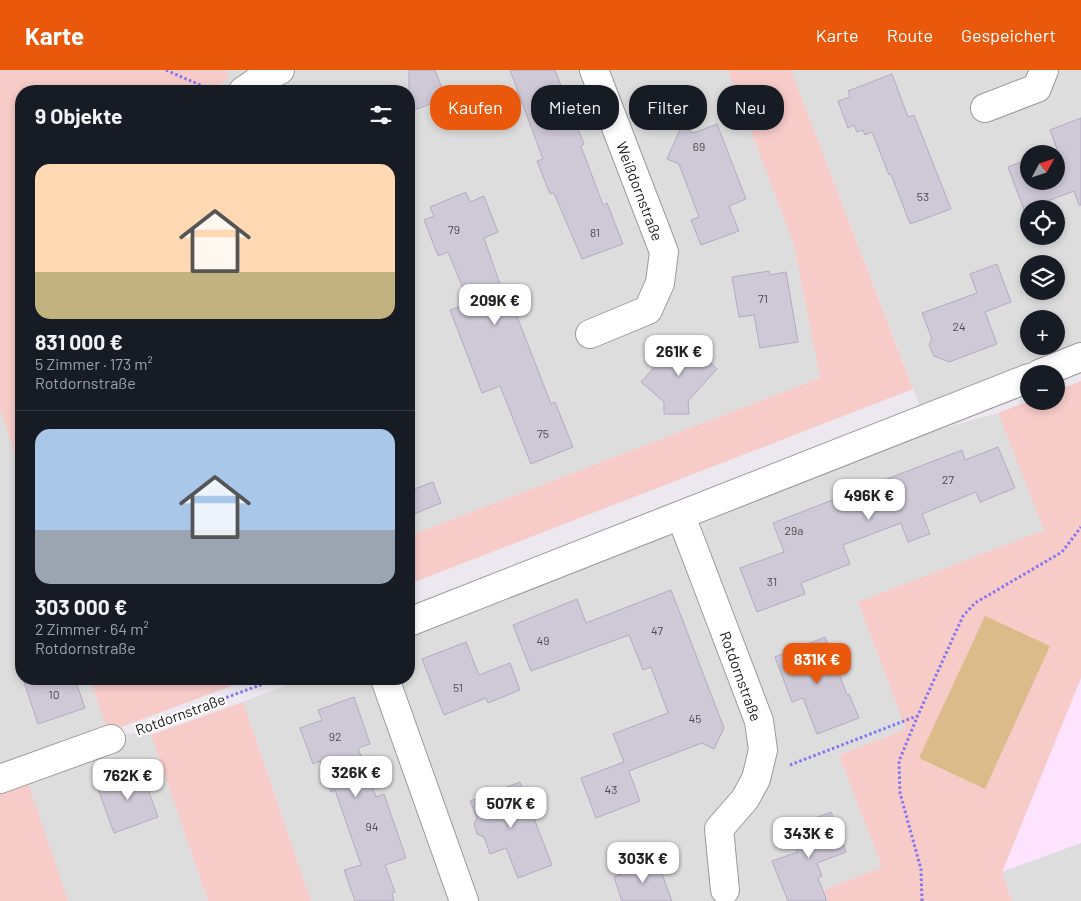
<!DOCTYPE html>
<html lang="de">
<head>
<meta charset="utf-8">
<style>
	:root { --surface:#171b24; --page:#242831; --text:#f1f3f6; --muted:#9ea1a6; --line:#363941; --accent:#ea580c }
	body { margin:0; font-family:Barlow,sans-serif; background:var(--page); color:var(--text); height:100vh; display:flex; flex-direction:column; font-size:19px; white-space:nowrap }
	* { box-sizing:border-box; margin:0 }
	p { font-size:16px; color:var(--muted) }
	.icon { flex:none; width:28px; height:28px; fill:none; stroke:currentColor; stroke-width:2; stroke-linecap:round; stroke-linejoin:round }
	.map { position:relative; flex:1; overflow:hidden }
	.panel { position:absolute; left:15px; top:15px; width:400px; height:600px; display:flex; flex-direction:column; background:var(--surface); border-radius:20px; box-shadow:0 2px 8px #0003 }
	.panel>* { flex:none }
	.hud { position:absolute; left:430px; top:15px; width:475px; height:45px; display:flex; gap:10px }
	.needle { width:32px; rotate:50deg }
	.buttons { position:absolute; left:1020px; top:75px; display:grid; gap:10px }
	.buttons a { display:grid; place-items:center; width:45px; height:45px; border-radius:50%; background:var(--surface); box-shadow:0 2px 8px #0003; font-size:25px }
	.price { position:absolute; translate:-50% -42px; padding:0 11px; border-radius:10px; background:#fff; color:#222; font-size:16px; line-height:32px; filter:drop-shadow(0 1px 2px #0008) }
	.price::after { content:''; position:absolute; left:50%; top:30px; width:15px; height:11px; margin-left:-8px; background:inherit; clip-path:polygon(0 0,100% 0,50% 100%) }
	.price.on { background:var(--accent); color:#fff }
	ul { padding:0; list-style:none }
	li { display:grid; align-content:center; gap:10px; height:265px; padding:0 20px }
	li+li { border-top:1px solid var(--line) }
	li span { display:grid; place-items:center; height:155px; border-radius:15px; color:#555 }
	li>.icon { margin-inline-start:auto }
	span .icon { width:90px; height:90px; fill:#fffc; stroke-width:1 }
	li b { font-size:21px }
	h2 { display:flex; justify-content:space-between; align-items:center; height:60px; padding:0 20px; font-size:21px }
	.chip { padding:0 18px; border-radius:20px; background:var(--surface); box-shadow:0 2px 8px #0003; font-size:18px; line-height:45px }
	.chip.on { background:var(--accent); color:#fff }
	header { display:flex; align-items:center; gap:30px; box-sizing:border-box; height:70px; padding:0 25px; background:var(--accent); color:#fff }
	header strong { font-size:24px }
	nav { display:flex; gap:28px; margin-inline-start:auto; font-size:18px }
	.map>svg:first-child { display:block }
	.residential { fill:#ddddde; fill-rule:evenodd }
	.education { fill:#fde3fe }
	.park { fill:#f7cbc8 }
	.pitch { fill:#dbbb8a }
	.building { fill:#cec8d7; stroke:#b4aac1 }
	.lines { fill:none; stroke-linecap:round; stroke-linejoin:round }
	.minor-casing { stroke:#9a9a9a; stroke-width:30 }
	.path { stroke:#8276f3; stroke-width:3; stroke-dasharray:2.5 2.5; stroke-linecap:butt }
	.minor { stroke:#fff; stroke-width:28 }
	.labels { text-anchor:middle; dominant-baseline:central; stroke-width:4; stroke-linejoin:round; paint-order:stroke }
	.number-label { font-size:12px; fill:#4c4a4e }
	.street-label { font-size:15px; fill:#202020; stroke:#fff }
</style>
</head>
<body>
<header>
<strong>Karte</strong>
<nav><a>Karte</a><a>Route</a><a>Gespeichert</a></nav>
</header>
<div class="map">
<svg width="1081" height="831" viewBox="0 0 1081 831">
	<rect width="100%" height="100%" fill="#ede7f0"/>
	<path class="residential" d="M226,0H728L794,175L820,308L409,466V21H215L220,14L229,7Z
		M791,0H1081V272L920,336ZM1029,84H1056V111H1029ZM1029,139H1056V166H1029ZM1029,194H1056V221H1029ZM1029,249H1056V276H1029Z
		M0,339L21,403V609H90L108,662L151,665L208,831H0Z
		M998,343L1045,460L858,532L906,659L839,685L882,797L824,820L828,831H311L243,632L303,609H409V567L933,361Z
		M1081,608V831H1012L1002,802Z"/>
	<path class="education" d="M1081,608V773L1002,802Z"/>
	<path class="park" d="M0,0H226L229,7L220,14L215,21H21V403L0,339Z
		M728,0H791L913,319L409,514V466L820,308L794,175Z
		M1081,311V608L1002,802L1012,831H828L824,820L882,797L839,685L906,659L858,532L1044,460L998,343L1029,331H1056V321Z
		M90,609H229L231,616L108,662Z
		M243,632L311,831H208L151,665Z
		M27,710L68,831H0V720Z"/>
	<path class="pitch" d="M985,546L1050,576L985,719L919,688Z"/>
	<path class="building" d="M409,0H435L446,28L409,42Z
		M510,0H555L584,74L581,76L603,135L607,133L623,174L582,189L554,123L550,124L537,91L543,89Z
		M892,4L908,47L914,45L951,139L910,154L891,104L889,105L872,62L865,65L863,60L857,62L854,55L848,58L838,31L850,27L848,21Z
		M1081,48V135H1079L1074,121L1024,140L1008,97L1029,89V111H1056V84H1044L1057,79L1050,60Z
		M717,54L746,129L729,136L739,161L701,175L691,150L699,147L679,94L667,89L681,57L694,63Z
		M466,122L470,132L484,126L498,162L484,168L502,220L506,218L551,334L555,332L573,377L531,394L500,316L482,323L450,240L469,233L448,182L438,186L424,150L434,146L430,137Z
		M997,194L1011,232L985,242L997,274L949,292L934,286L929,275L932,269L922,243L977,223L970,204Z
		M769,201L770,205L786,202L798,272L760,278L754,245L739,247L732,207Z
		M682,267L717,299L688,331L689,344H664V332L641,312Z
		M998,377L1015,418L980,432L976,422L922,444L930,464L908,472L901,453L843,475L850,494L801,513L805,524L757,542L740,498L784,482L773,453L962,380L965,390Z
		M433,412L441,433L409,446V421Z
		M671,520L724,658L714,679L702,673L629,701L640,731L596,748L581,708L624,692L613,664L668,643L651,597L643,600L629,565L531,601L513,555L577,529L586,553Z
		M825,567L847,625L849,624L859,648L817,664L803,628L792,632L775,587Z
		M466,572L479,605L510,593L520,620L488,633L486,628L444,645L422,589Z
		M23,609H75L85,638L38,654Z
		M354,627L370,674L358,678L376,727L384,724L406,788L385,795L395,822L392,823L394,831H355L344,800L361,795L335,720L331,722L320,691L313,694L300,658L322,650L318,640Z
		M141,700L158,747L114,763L97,716Z
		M520,712L552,795L518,808L506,778L490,784L484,767L477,764L474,754L477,748L470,731Z
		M831,742L846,782L817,793L822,806L818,808L827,831H788L772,791L798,782L789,758Z
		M657,790L672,831H622L614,807Z"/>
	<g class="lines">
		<defs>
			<path id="minor" d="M243,21L259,10L280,0
				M985,38L1037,18L1044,0
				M590,264L648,240L660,213L664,182L594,0
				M1039,304L1081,287
				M681,446L759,651L763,680L756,709L745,729L719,759L725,820
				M409,552L1029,308
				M385,609L464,831
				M0,709L111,669"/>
		</defs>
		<use href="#minor" class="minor-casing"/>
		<path class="path" d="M166,0L214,21
			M137,660L277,609
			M790,695L917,646
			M922,831L921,799L900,723L899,691L918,645L963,546L975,533L1062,482L1081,457"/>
		<use href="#minor" class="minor"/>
	</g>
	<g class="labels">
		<g class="number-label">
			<text x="699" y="76">69</text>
			<text x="923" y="126">53</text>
			<text x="454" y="159">79</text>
			<text x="595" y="162">81</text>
			<text x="763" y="228">71</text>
			<text x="959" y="256">24</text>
			<text x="543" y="363">75</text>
			<text x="948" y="409">27</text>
			<text x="794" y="460">29a</text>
			<text x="772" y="511">31</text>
			<text x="657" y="560">47</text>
			<text x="543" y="570">49</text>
			<text x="458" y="617">51</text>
			<text x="54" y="624">10</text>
			<text x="695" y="648">45</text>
			<text x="335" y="666">92</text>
			<text x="611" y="719">43</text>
			<text x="372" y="756">94</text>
		</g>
		<g class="street-label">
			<text transform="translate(640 121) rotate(69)">Weißdornstraße</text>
			<text transform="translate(741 606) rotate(70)">Rotdornstraße</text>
			<text transform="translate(180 644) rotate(-20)">Rotdornstraße</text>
		</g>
	</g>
</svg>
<div class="buttons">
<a><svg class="needle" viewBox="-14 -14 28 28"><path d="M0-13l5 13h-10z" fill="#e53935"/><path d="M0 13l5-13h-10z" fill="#9ea1a6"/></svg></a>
<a><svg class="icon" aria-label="locate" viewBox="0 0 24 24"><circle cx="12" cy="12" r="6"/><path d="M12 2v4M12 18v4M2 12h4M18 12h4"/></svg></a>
<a><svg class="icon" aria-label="layers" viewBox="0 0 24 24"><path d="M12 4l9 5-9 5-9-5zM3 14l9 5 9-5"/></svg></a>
<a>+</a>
<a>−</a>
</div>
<b class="price" style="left:495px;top:256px">209K €</b>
<b class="price" style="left:679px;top:307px">261K €</b>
<b class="price" style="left:869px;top:451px">496K €</b>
<b class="price on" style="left:817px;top:615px">831K €</b>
<b class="price" style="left:356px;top:728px">326K €</b>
<b class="price" style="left:128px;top:731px">762K €</b>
<b class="price" style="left:511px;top:759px">507K €</b>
<b class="price" style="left:809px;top:789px">343K €</b>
<b class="price" style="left:643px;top:814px">303K €</b>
<div class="hud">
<a class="chip on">Kaufen</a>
<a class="chip">Mieten</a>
<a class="chip">Filter</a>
<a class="chip">Neu</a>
</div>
<section class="panel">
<h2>9 Objekte<svg class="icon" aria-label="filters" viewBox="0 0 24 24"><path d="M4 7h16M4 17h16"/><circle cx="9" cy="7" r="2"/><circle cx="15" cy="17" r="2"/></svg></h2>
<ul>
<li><span style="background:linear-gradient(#ffd9b3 70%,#c2b280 0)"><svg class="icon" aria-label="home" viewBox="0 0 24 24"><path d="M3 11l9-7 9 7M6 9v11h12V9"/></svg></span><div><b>831 000 €</b><p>5 Zimmer · 173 m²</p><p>Rotdornstraße</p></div></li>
<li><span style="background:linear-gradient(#a9c7e8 65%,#9aa5b1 0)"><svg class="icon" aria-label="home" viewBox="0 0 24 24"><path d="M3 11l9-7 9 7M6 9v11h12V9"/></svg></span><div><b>303 000 €</b><p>2 Zimmer · 64 m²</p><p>Rotdornstraße</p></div></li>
</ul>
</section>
</div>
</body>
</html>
